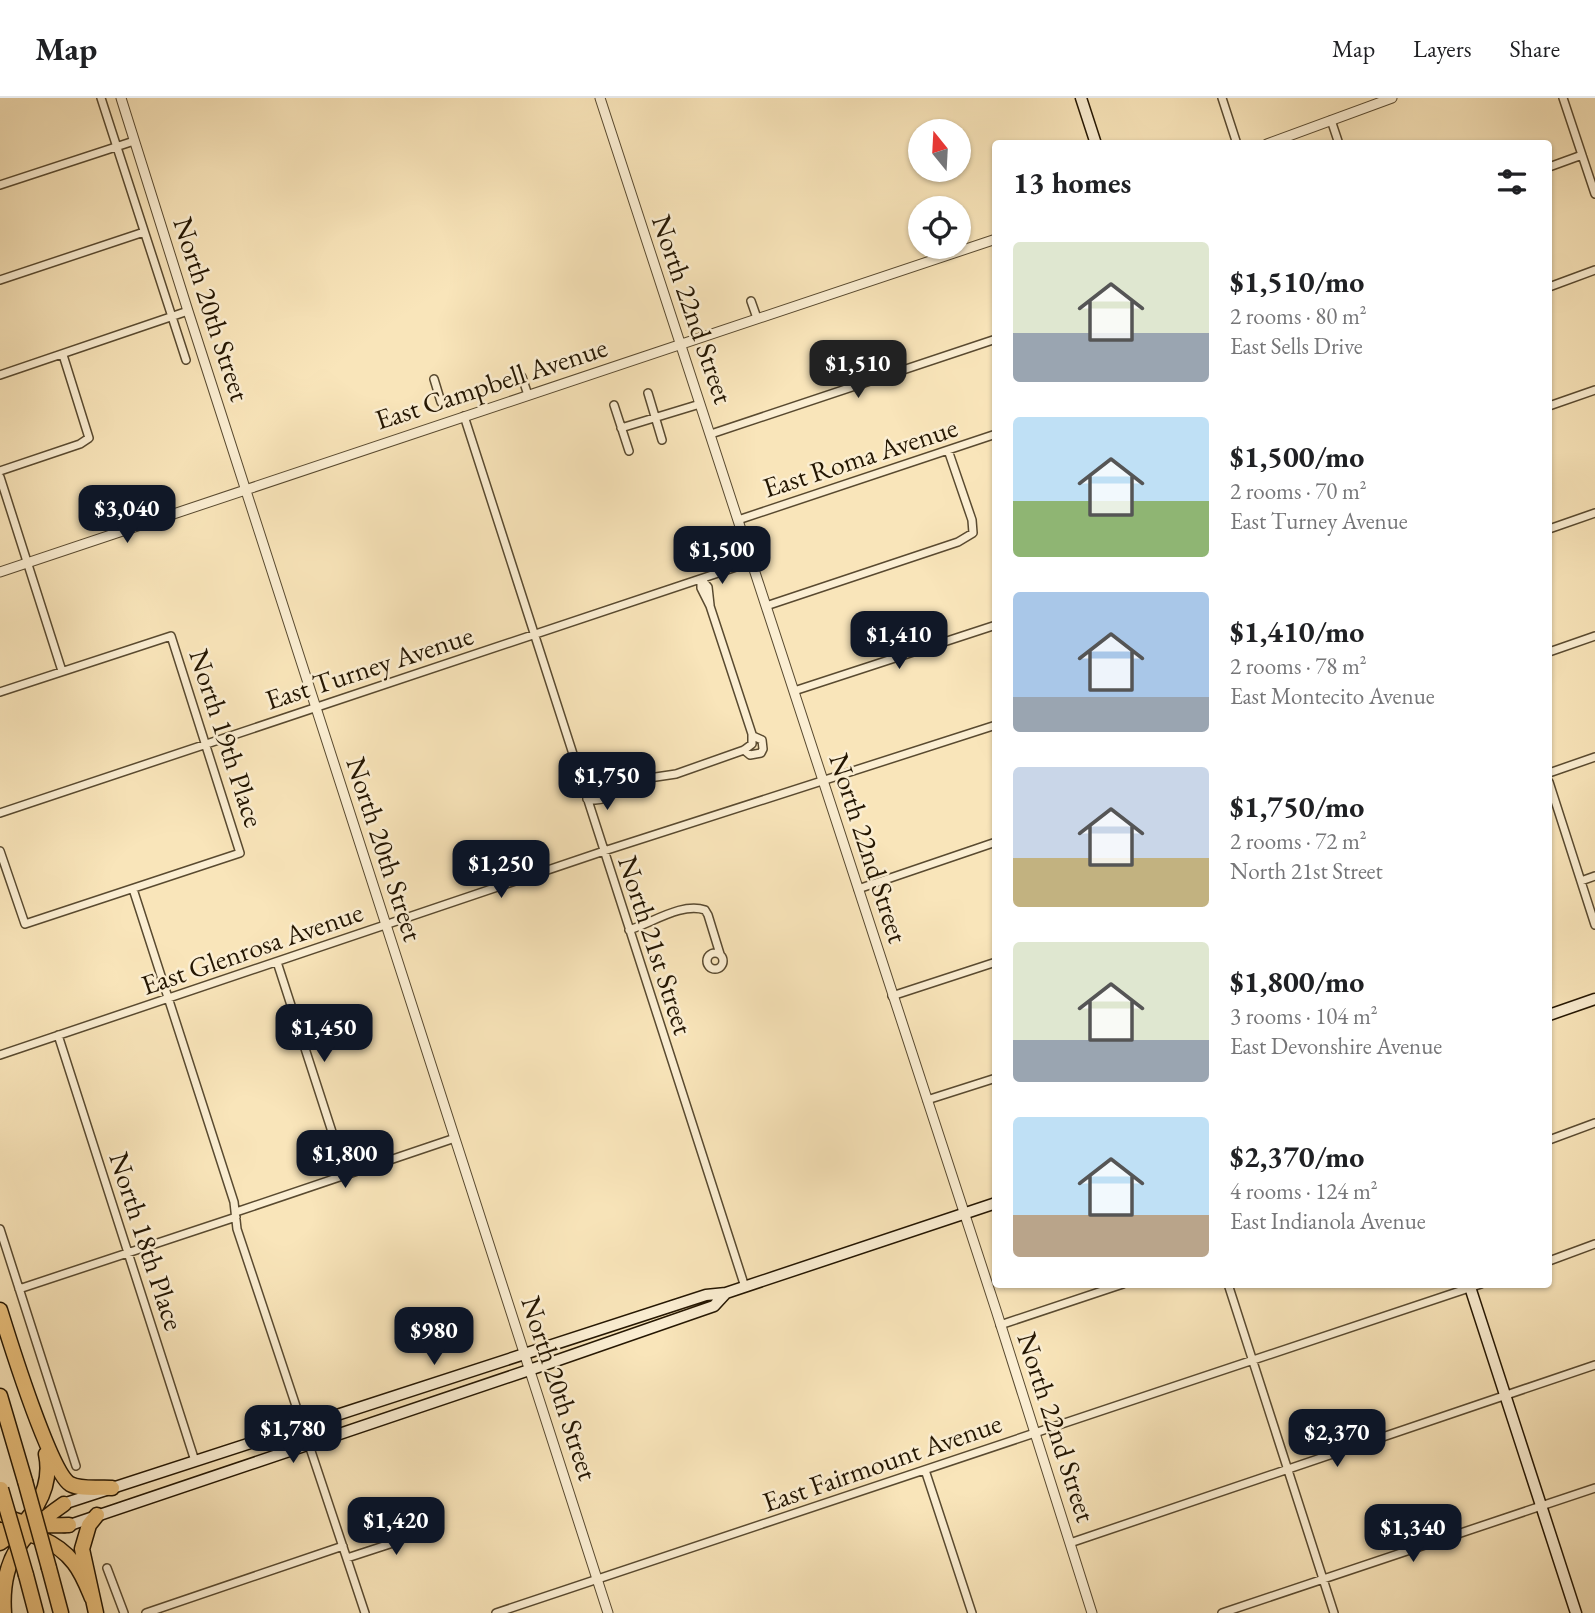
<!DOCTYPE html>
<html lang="en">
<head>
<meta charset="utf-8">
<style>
	:root { --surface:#fff; --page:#f2f2f2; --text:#202124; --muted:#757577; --line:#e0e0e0; --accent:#111827 }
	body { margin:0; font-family:"EB Garamond",serif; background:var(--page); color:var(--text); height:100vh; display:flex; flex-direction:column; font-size:26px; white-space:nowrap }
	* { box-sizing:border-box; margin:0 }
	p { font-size:23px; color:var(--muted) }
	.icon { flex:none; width:38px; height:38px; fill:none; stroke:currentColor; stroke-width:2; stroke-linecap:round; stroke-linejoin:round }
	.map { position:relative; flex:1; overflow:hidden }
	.sheet { position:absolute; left:992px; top:42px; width:560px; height:1148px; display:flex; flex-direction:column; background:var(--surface); border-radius:7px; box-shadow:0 2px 5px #0004 }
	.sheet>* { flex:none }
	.needle { width:46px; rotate:342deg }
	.controls { position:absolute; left:908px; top:21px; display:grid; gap:14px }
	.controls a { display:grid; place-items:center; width:63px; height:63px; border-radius:50%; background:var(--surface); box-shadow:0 2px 5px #0004; font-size:35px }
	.price { position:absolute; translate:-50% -60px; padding:0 16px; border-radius:14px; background:var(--accent); color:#fff; font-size:23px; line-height:46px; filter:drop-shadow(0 2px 4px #0008) }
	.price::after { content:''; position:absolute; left:50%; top:42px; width:21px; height:16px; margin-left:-10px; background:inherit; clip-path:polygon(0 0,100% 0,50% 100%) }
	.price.current { background:#222; color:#fff }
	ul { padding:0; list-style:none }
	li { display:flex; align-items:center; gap:21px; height:175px; padding:0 21px }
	li span { display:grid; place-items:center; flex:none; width:196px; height:140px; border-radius:7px; color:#555 }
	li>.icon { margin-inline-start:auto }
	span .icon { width:84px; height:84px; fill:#fffc; stroke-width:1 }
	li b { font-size:30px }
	h2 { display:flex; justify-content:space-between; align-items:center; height:84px; padding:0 21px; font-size:30px }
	header { display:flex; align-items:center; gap:42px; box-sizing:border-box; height:98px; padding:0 35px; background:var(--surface); border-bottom:2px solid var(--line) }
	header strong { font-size:33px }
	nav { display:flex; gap:38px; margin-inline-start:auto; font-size:24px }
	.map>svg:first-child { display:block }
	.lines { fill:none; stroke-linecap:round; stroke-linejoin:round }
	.minor-casing { stroke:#594a30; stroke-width:10 }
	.tertiary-casing { stroke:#594a30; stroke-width:11 }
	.secondary-casing { stroke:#241602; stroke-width:13 }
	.motorway-casing { stroke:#241602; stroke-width:17 }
	.minor { stroke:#fbeed2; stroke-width:7 }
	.tertiary { stroke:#fbeed2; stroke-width:9 }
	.secondary { stroke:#fbeed2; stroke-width:10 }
	.motorway { stroke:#ecc27d; stroke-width:14 }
	.motorway-bridge-casing { stroke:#241602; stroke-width:17; stroke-linecap:butt }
	.motorway-bridge { stroke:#ecc27d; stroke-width:14 }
	.labels { text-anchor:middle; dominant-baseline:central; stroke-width:5; stroke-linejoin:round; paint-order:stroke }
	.street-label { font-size:28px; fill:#241602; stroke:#fbeed2 }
</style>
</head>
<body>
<header>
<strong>Map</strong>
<nav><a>Map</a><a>Layers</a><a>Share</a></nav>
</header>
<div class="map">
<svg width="1595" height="1515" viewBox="0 0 1595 1515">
	<rect width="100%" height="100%" fill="#f9e5ba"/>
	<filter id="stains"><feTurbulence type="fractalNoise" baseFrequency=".00286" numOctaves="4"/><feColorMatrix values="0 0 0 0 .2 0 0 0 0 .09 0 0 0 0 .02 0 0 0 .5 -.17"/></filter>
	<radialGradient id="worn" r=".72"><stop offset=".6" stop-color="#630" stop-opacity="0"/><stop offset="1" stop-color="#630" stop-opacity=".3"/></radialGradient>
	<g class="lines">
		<defs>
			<path id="minor" d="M101,0L186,262
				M1222,0L1237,46
				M1563,0L1595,96
				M1331,22L1339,46
				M1549,69L1582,57
				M0,87L134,43
				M0,182L144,134
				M1549,189L1595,172
				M751,203L757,220
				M0,277L188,213
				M522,279L528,297
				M434,281L441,304
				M648,295L662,342
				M614,307L629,353
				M1549,308L1595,292
				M464,318L745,1189
				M621,330L700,306
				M711,336L996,241
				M0,373L80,346L89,340L63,257
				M0,379L62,573
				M738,422L996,336
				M1549,431L1595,415
				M701,481L708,489L710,507
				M766,508L958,444L973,435L972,422L948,352
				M1549,554L1595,538
				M794,593L996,527
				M0,594L171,538L240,755L25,826L0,753
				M744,652L750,657L761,655L763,651L762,642L753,638
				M1549,675L1595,659
				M1549,684L1595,827
				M587,701L600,692L607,690L616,692L649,680L676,676L744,652L752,646V636L710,508L701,490V481
				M587,701C599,704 608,701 616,692
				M0,715L751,464
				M1581,783L1595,778
				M133,791L234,1104L237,1131C279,1259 323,1387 365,1515
				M858,791L996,744
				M629,832C652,825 682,804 705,812L708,817L720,856
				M707 863a8 8 0 1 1 16 0a8 8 0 1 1-16 0Z
				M277,864L346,1077
				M892,898L996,864
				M58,937L195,1363
				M0,957L604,753L996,627
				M927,1002L996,980
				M1549,1042L1595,1025
				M236,1114L455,1040
				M0,1131L76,1368
				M1549,1163L1595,1146
				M1228,1186L1334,1515
				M19,1191L236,1119
				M1000,1227L1123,1186
				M925,1372L972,1515
				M1070,1445L1595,1267
				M347,1460L396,1444L404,1437L405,1424
				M107,1470L124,1515
				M146,1515L343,1448
				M496,1515L1481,1186
				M1222,1515L1595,1390"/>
			<path id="tertiary" d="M121,0L188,213L608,1515
				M600,0L996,1212L1092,1515
				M1267,46L1392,0
				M0,474L996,141"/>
			<path id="secondary" d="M1081,0L1096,46
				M1549,917L1595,901
				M1469,1186L1576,1515
				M60,1407L706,1197L726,1195L996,1105
				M64,1429L541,1268L714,1208L726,1195"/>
			<path id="motorway" d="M0,1212C9,1241 50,1374 70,1386C81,1392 99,1389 112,1390
				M0,1298L25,1383
				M0,1415C22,1428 44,1428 69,1427
				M0,1432C27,1432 57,1443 74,1465C82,1475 87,1488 92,1500
				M0,1445C29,1426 54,1393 46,1356
				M49,1470L61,1515
				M26,1477L36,1515
				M4,1515C0,1461 23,1434 64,1406
				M96,1515L82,1451L89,1427L97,1417"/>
		</defs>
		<use href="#minor" class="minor-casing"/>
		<use href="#tertiary" class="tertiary-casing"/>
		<use href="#secondary" class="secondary-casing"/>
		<use href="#motorway" class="motorway-casing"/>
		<use href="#minor" class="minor"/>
		<use href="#tertiary" class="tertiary"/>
		<use href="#secondary" class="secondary"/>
		<use href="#motorway" class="motorway"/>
		<defs>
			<path id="motorway-bridge" d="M25,1383L49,1470
				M1,1391L26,1477"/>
		</defs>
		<use href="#motorway-bridge" class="motorway-bridge-casing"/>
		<use href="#motorway-bridge" class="motorway-bridge"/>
	</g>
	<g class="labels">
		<g class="street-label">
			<text transform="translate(212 211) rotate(72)">North 20th Street</text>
			<text transform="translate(693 211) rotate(71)">North 22nd Street</text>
			<text transform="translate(491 285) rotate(-18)">East Campbell Avenue</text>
			<text transform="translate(860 359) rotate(-18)">East Roma Avenue</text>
			<text transform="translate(369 569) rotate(-18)">East Turney Avenue</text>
			<text transform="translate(227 640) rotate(72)">North 19th Place</text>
			<text transform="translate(869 750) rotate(72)">North 22nd Street</text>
			<text transform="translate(385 751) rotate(72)">North 20th Street</text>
			<text transform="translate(656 847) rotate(72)">North 21st Street</text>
			<text transform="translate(252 850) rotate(-19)">East Glenrosa Avenue</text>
			<text transform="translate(147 1143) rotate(72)">North 18th Place</text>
			<text transform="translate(560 1290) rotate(72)">North 20th Street</text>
			<text transform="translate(1057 1329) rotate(72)">North 22nd Street</text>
			<text transform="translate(882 1364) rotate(-19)">East Fairmount Avenue</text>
		</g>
	</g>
	<rect width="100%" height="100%" filter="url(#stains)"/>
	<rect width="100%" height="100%" fill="url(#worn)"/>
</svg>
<div class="controls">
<a><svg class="needle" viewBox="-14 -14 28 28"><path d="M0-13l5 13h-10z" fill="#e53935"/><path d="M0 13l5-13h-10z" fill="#757577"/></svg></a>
<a><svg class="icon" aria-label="locate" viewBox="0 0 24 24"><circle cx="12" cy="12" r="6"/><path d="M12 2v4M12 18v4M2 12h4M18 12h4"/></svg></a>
</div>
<b class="price current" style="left:858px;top:302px">$1,510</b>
<b class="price" style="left:127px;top:447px">$3,040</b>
<b class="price" style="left:722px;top:488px">$1,500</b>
<b class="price" style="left:899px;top:573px">$1,410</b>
<b class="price" style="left:607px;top:714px">$1,750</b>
<b class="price" style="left:501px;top:802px">$1,250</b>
<b class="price" style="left:324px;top:966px">$1,450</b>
<b class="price" style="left:345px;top:1092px">$1,800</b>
<b class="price" style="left:434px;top:1269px">$980</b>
<b class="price" style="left:293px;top:1367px">$1,780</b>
<b class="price" style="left:1337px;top:1371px">$2,370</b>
<b class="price" style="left:396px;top:1459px">$1,420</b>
<b class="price" style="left:1413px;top:1466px">$1,340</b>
<section class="sheet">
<h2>13 homes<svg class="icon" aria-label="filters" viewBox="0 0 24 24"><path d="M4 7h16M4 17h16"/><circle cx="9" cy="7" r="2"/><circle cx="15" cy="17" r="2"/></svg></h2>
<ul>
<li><span style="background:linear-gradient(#dfe7d0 65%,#9aa5b1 0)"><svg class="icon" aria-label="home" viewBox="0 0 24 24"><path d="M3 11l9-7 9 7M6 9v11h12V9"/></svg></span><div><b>$1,510/mo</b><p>2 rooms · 80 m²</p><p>East Sells Drive</p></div></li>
<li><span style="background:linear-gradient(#bfe0f5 60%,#8fb573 0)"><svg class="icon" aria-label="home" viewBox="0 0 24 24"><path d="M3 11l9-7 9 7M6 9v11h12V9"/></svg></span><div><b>$1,500/mo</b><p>2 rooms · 70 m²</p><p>East Turney Avenue</p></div></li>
<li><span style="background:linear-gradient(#a9c7e8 75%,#9aa5b1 0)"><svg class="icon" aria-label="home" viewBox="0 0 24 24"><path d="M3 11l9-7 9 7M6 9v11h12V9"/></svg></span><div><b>$1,410/mo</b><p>2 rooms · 78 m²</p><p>East Montecito Avenue</p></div></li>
<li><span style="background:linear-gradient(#c9d6e8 65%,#c2b280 0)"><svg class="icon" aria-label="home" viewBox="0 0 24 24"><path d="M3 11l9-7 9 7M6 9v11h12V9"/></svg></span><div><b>$1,750/mo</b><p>2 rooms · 72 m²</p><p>North 21st Street</p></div></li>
<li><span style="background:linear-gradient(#dfe7d0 70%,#9aa5b1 0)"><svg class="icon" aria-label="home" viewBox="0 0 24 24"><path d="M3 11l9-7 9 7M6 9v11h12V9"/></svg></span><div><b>$1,800/mo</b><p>3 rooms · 104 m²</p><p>East Devonshire Avenue</p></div></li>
<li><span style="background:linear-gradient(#bfe0f5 70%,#b9a48a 0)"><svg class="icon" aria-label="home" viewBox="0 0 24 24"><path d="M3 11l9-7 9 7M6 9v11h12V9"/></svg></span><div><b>$2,370/mo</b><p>4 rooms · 124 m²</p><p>East Indianola Avenue</p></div></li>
</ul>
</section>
</div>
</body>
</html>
